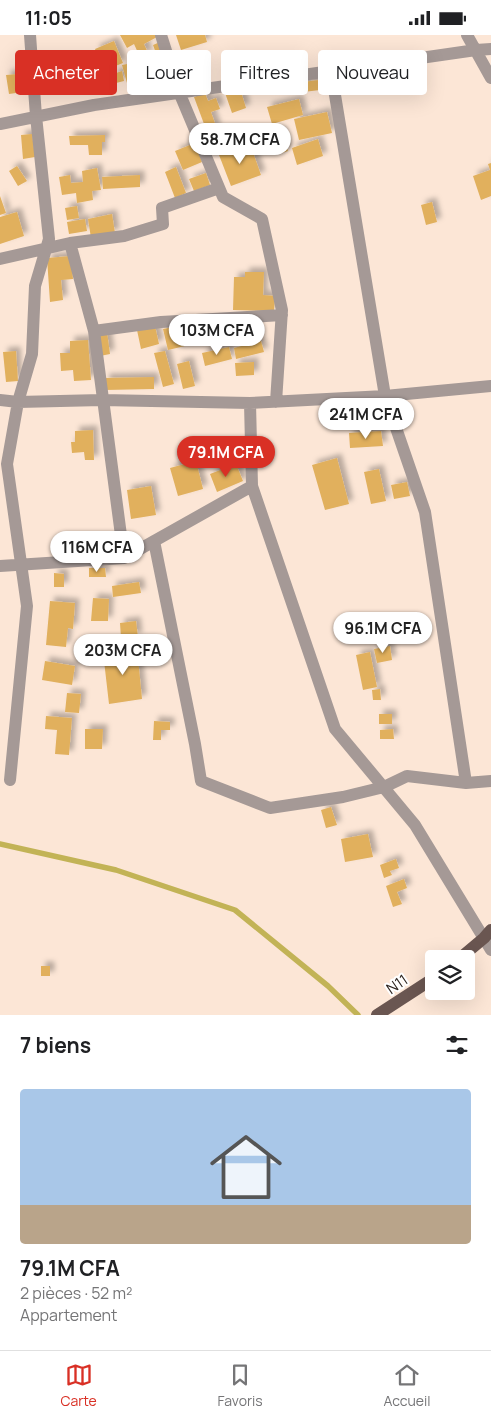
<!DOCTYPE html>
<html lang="fr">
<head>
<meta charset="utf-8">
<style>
	:root { --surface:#fff; --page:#f6f6f6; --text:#202124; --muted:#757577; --line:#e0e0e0; --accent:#d93025 }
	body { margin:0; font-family:Manrope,sans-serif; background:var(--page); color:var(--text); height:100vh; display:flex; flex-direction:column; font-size:19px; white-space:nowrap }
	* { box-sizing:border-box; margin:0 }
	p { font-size:16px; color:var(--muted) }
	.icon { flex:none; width:28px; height:28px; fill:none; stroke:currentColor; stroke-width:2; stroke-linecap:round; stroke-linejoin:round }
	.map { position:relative; height:980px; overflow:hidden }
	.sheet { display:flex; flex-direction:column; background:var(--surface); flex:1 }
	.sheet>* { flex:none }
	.banner { position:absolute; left:15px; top:15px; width:461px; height:45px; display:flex; gap:10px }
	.buttons { position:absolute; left:425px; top:915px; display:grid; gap:10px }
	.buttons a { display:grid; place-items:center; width:50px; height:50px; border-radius:5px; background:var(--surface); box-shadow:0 5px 20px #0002; font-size:25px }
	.price { position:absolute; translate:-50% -42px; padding:0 11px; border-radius:18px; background:#fff; color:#222; font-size:16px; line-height:32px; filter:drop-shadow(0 1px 2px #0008) }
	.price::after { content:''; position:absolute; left:50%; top:30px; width:15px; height:11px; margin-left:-8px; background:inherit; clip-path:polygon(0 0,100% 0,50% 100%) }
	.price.active { background:var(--accent); color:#fff }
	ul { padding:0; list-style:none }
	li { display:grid; align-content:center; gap:10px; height:265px; padding:0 20px }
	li+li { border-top:1px solid var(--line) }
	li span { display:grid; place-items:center; height:155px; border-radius:5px; color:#555 }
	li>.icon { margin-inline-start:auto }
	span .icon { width:90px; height:90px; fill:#fffc; stroke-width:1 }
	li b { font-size:21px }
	h2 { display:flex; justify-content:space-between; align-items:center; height:60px; padding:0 20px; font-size:21px }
	.tag { padding:0 18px; border-radius:5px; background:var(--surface); box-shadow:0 5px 20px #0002; font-size:18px; line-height:45px }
	.tag.active { background:var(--accent); color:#fff }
	.status { display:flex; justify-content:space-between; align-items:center; height:35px; padding:0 25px; background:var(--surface); direction:ltr }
	.status svg { height:14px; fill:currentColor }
	.dock { display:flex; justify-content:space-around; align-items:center; height:70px; border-top:1px solid var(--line); background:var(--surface); font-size:14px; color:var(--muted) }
	.dock a { display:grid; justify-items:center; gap:2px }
	.dock .active { color:var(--accent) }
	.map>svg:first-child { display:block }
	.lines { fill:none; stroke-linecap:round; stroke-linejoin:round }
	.stream { stroke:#c2b356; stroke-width:5.5 }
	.building { fill:#e1b05d; filter:url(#shadow) }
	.minor { stroke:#a59996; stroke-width:12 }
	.major { stroke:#6a5651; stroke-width:12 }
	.labels { text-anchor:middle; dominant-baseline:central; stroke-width:4; stroke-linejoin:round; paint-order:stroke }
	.street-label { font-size:15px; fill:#2f2621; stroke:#fff }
</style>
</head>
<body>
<div class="status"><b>11:05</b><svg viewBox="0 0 49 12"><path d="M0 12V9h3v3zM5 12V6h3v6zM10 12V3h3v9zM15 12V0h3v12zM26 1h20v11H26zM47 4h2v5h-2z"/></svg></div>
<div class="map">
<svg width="491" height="980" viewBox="0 0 491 980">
	<defs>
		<filter id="shadow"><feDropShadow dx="4.5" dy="-4.5" stdDeviation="2.5" flood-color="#0004"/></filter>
	</defs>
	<rect width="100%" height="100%" fill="#fce6d6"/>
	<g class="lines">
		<path class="stream" d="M0,809L116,835L235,875L328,951L358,980"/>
	</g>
	<path class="building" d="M120,0H155L157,2L144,9L148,18L140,22L134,9L127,13Z
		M176,0H205L207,7L181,15Z
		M114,6L123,28L103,36L95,14Z
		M160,7L171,35L149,43L143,26L157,21L153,10Z
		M132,28L137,45L127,48L122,30Z
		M122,36L124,46L116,48L113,39Z
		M18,39L19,47L29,45L30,56L9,59L6,40Z
		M319,45L320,55L278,60L277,50Z
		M239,50L246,73L232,78L224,55Z
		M205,58L208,66L216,63L220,74L211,77L217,94L207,97L194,62Z
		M299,64L303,80L272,89L267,72Z
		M327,77L332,98L299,105L294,84Z
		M281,95L288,116L279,119L272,99Z
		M32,99L35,122L23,124L21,100Z
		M105,100V107H102V120H89L88,110H70L69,101Z
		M318,104L323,121L297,130L292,113Z
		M195,108L202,127L183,135L175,116Z
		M250,109L261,140L231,151L219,120Z
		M491,128V161L481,165L473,141L490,135L488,129Z
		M17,131L27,146L18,151L9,136Z
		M176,132L186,158L175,163L165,137Z
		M97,133L101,155L92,156L93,165L77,168L76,158L62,160L59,142L70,140L71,148L83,147L82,136Z
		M206,138L210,150L194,156L189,144Z
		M140,140V152L103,154L102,142Z
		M0,161L6,178L0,180Z
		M432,167L437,187L426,190L421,170Z
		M77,171L79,183L67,185L65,173Z
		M17,177L24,201L0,209V182Z
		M112,179L115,198L91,203L88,184Z
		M85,184L87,196L69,199L67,187Z
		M71,221L73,244L61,245L63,265L50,267L47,223Z
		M245,237H264L263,260L275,261L274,276L233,275L234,242H245Z
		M198,287L202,307L168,315L163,294Z
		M155,291L159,309L141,314L137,295Z
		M107,297L110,319L100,321L97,298Z
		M88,305L91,345L74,346L73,335L61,336L60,318H70V306Z
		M261,306L264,317L236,324L234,313Z
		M229,312L232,324L205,331L202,318Z
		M16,316L18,346L6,347L3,317Z
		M165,316L174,349L163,352L154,318Z
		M189,326L195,351L183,354L177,329Z
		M254,327V340L236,341L235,328Z
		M154,342V354L105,355V343Z
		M335,380H343L344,393L336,394Z
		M93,395L94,425H85L84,417L72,418L71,407H75V396Z
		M381,396L383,411L350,413L349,398Z
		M337,423L349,469L325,475L312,430Z
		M196,426L203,454L178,461L170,433Z
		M236,429L243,446L217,457L210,439Z
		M379,434L386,466L371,469L364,437Z
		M407,447L410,461L394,464L391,450Z
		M151,451L156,480L131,484L127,455Z
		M89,533H105L106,542H89Z
		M54,538L64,539V552H54Z
		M139,547L141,558L113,562L112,551Z
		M93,563L109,564L108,586H91Z
		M50,566L75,568L73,594L68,593L66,612L46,610Z
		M136,586L138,602L121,603L120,588Z
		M390,611L392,625L377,628L374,614Z
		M137,613L142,664L109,669L103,617Z
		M370,617L377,652L363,655L356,620Z
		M45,626L75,631L72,650L42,645Z
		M380,654L381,665H373L372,655Z
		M67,658L81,659L79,678L65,677Z
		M379,679H392V689H379Z
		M46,681L72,683L69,720L55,719L57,695L45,694Z
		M154,686L170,687V695H161V705H153Z
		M85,694H103L102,714H85Z
		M393,694L394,704H380V695Z
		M331,772L337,790L326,793L321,775Z
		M368,799L373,822L345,827L341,804Z
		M396,824L399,833L390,836L392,840L384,843L380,830Z
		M404,844L407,853L397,857L402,869L393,872L386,851Z
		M41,931H50V941H41Z"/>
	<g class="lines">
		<path class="minor" d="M161,0L179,57L223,162L262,184L282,275L276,367
			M467,0L491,43
			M331,36L385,361L425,477L466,748
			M0,89L94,70L476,15L491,14
			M70,208L94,296L124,523
			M0,224L70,208L124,201L163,189L162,173L219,153
			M94,296L161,287L282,280
			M0,365L18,367L102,365L250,368L385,361L491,351
			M250,368L252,451L335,694L415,790L491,915
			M154,506L195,709L201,746L270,773L343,762L384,752L407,741L466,748L491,746
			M0,531L124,523L252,451
			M10,745L27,571L7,429L18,367L32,319L35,251L49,204L36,81L30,0"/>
		<path class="major" d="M459,924L484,903L491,895
			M377,980L434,943"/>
	</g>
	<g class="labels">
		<g class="street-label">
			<text transform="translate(397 949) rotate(-34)">N11</text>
		</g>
	</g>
</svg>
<div class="buttons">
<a><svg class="icon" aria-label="layers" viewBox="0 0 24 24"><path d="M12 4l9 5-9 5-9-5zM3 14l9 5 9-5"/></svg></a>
</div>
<b class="price" style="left:240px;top:130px">58.7M CFA</b>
<b class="price" style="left:217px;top:321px">103M CFA</b>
<b class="price" style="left:366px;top:405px">241M CFA</b>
<b class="price active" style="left:226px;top:443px">79.1M CFA</b>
<b class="price" style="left:97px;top:538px">116M CFA</b>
<b class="price" style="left:383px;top:619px">96.1M CFA</b>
<b class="price" style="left:123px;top:641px">203M CFA</b>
<div class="banner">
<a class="tag active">Acheter</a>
<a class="tag">Louer</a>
<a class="tag">Filtres</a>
<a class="tag">Nouveau</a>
</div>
</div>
<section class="sheet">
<h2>7 biens<svg class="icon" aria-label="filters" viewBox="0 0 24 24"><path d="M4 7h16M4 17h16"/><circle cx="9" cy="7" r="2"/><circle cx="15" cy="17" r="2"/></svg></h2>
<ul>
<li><span style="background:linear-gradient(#a9c7e8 75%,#b9a48a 0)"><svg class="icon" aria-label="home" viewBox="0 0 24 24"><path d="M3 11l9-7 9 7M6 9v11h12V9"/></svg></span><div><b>79.1M CFA</b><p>2 pièces · 52 m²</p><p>Appartement</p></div></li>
</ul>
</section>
<nav class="dock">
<a class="active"><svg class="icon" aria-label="map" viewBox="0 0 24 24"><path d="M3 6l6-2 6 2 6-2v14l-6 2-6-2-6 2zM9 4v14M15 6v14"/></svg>Carte</a>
<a><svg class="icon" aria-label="saved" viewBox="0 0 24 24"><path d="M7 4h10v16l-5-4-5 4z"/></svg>Favoris</a>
<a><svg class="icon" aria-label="home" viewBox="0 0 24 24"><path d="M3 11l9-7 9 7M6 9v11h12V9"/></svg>Accueil</a>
</nav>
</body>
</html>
